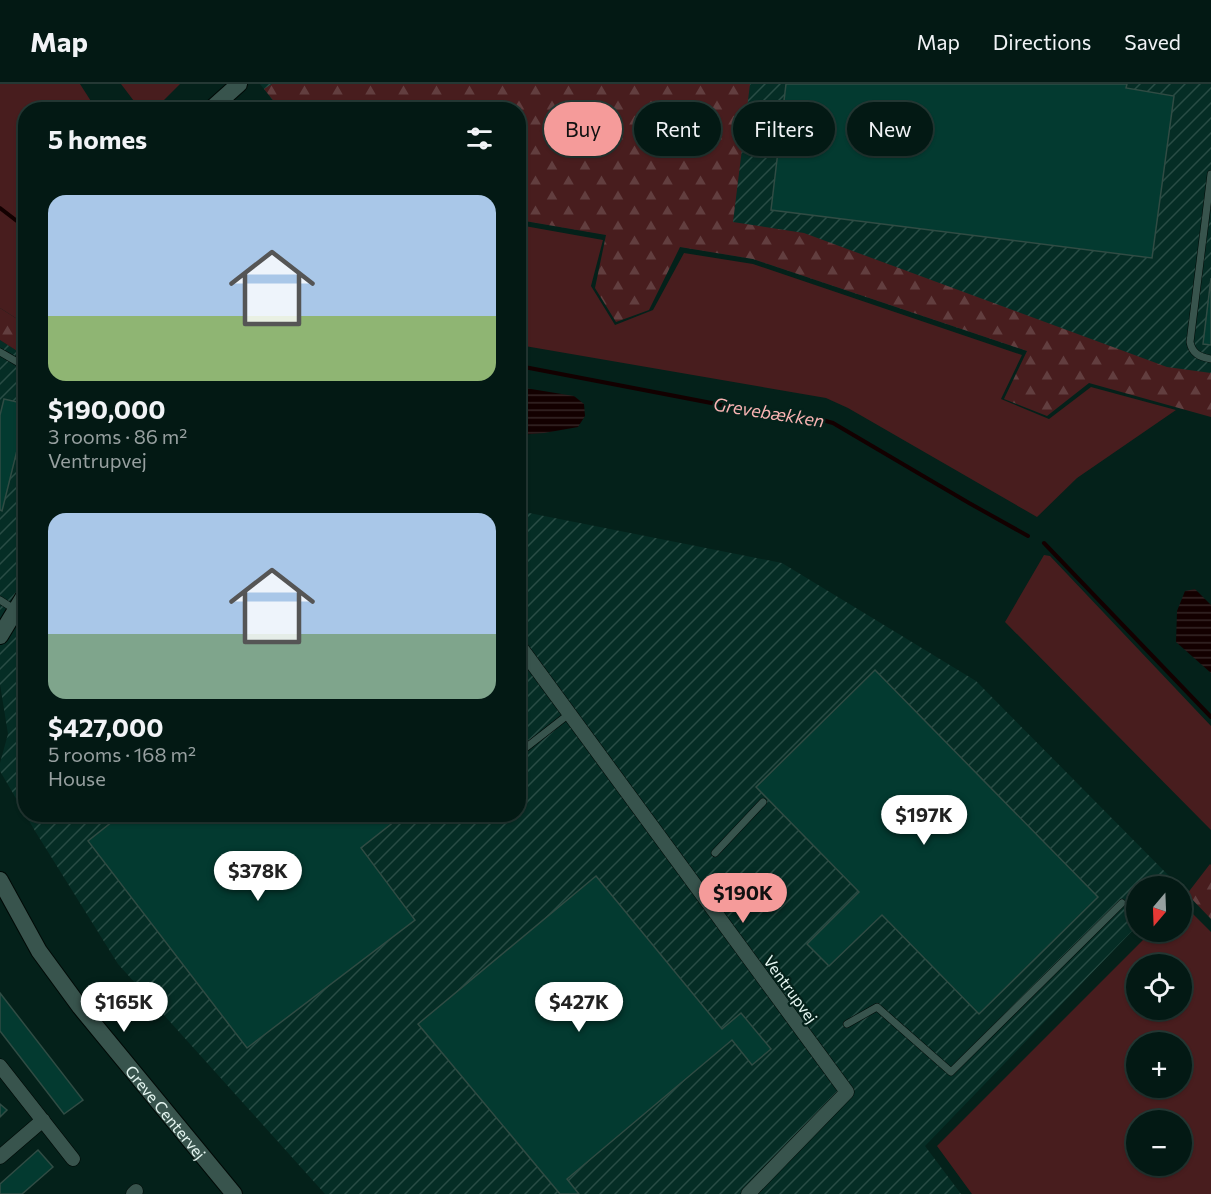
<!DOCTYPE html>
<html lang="en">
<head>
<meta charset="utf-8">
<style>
	:root { --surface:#031914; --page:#0d221d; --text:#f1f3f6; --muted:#97a0a0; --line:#243834; --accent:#f59b9a }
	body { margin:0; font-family:Commissioner,sans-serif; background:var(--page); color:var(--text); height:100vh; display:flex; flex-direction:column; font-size:22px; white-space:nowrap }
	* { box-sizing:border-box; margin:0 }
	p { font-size:20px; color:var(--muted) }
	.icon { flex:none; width:33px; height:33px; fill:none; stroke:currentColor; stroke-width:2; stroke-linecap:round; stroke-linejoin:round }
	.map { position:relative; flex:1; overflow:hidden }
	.drawer { position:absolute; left:18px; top:18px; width:508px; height:720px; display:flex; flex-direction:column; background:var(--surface); border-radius:24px; box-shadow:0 2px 4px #0004,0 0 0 2px var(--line) }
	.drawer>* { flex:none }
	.guide { position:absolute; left:544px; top:18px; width:570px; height:54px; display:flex; gap:12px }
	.needle { width:39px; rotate:199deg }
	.buttons { position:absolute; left:1126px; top:792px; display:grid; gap:12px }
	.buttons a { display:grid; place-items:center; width:66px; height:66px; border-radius:50%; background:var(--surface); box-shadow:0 2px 4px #0004,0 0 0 2px var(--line); font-size:30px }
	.price { position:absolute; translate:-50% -51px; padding:0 14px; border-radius:21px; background:#fff; color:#222; font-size:20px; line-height:39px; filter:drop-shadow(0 2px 3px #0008) }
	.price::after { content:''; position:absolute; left:50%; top:36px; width:18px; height:14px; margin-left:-9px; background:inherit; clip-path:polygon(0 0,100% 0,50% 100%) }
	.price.selected { background:var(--accent); color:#111 }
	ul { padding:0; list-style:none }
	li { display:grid; align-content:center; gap:12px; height:318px; padding:0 30px }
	li span { display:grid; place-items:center; height:186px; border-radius:18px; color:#555 }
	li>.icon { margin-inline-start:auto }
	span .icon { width:108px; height:108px; fill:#fffc; stroke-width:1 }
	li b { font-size:26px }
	h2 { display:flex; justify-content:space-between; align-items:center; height:72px; padding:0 30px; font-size:26px }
	.pill { padding:0 21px; border-radius:27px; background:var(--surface); box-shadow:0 2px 4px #0004,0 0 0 2px var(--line); font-size:21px; line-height:54px }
	.pill.selected { background:var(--accent); color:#111 }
	header { display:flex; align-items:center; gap:36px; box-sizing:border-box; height:84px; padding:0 30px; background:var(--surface); border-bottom:2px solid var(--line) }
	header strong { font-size:28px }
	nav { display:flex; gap:33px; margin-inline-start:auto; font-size:21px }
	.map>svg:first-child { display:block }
	.industrial { fill:url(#industrial-furrows) }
	.grass { fill:#481d1e; fill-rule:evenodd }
	.forest { fill:url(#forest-firs) }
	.water { fill:url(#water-rules) }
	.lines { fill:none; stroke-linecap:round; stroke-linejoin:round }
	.stream { stroke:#130000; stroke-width:4 }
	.building { fill:#033a30; stroke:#304c44; stroke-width:1.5 }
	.service-casing { stroke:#000906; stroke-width:8 }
	.minor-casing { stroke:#000906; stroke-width:15 }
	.tertiary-casing { stroke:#000906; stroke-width:18 }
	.service { stroke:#38544d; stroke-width:7 }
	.minor { stroke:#38544d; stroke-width:14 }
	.tertiary { stroke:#38544d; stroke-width:16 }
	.labels { text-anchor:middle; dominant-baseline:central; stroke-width:4.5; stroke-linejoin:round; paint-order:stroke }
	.street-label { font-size:16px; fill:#e5f6f1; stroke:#04211a }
	.water-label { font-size:18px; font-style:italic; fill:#f8b3b2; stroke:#04211a }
</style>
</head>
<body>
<header>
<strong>Map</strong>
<nav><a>Map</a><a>Directions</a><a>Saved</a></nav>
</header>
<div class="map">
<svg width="1211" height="1110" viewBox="0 0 1211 1110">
	<defs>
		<pattern id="industrial-furrows" width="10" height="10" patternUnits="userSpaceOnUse" patternTransform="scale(1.5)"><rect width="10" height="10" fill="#052d25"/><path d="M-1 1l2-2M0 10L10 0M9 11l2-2" fill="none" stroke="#294c45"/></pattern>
		<pattern id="forest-firs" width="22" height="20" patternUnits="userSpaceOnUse" patternTransform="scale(1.5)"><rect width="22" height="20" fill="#481d1e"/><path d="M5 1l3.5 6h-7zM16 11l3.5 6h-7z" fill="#623e3f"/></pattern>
		<pattern id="water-rules" width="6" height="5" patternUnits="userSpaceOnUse" patternTransform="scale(1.5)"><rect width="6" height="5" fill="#130000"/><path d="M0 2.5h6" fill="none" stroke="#352626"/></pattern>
	</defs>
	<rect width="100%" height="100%" fill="#04211a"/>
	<path class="industrial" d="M260,0H1211V316L1149,308L753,175L519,136V26L280,25Z
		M0,256L25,272L26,730H519V427L782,479L976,597L1177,800L1175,802H1137V842L925,1062L961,1110H325L118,880L35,747L0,687V679L8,650L0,600Z"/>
	<path class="grass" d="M0,0H80L96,25L26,26L25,240L0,224Z
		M121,0H180L154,26L140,25Z
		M519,141L603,156L591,202L615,241L653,226L684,169L753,180L1022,271L1001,315L1049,335L1091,303L1176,326L1077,394L1037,433L848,324L826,314L519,261Z
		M1044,471L1050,472L1211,642V746L1005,538Z
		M1182,819L1211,848V1110H972L937,1062L1151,848H1182ZM1137,880H1182V926H1137ZM1182,958V1004H1137V958ZM1182,1036V1082H1137V1036Z"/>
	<path class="forest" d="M272,0H750L733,138L804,149L1167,283L1211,289V333L1089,299L1047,332L1004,315L1027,267L753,175L680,163L649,226L616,238L595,204L606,151L519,136V26L280,25L264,5Z
		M0,224L25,240V272L0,256Z
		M1210,780L1211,781V835L1187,810Z"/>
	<path class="water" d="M519,303L574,312L584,320L585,332L578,343L544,349L519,351Z
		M1195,505L1211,521V589L1176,558L1177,527L1185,507Z"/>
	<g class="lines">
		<path class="stream" d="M0,124L26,144
			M519,282L810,338L822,336L833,339L969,419L1028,452
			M1044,459L1211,633"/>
	</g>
	<path class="building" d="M786,0H1127L1126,4L1174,12L1152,174L771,126Z
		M1211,194V261L1203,260Z
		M4,315L26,320V330L2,427L0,426V331Z
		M875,586L1098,813L979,930L882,831L829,882L807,860L859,808L756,703Z
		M122,730H398L400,733L361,764L415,836L247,964L88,757Z
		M596,792L722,945L741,929L771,965L752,981L732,956L567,1095L579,1110H560L418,940Z
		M0,909L83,1016L64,1030L0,947Z
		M0,1020L7,1026L0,1033Z
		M38,1066L53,1083L22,1110H0V1100Z"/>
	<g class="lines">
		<defs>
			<path id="service" d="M1211,90L1190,258C1192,269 1199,273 1211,275
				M0,268L26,283
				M0,516L14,525
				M519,669L569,630
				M715,769L763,718
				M847,940L877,923L951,988L1122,819"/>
			<path id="minor" d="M519,561L847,1008L748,1110
				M0,982L73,1075
				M0,1073L43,1036
				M133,1110L136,1107"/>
			<g id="tertiary">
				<path d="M210,26L239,0"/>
				<path d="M0,552L26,509"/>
				<path id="s1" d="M0,796L39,867L80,923L234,1110"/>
			</g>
		</defs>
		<use href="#service" class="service-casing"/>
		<use href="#minor" class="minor-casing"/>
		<use href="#tertiary" class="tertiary-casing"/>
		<use href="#service" class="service"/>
		<use href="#minor" class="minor"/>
		<use href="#tertiary" class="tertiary"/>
	</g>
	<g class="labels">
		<g class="street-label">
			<text transform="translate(791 905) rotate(54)">Ventrupvej</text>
			<text stroke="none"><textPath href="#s1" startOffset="286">Greve Centervej</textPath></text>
		</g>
		<g class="water-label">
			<text transform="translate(769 328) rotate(9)">Grevebækken</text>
		</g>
	</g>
</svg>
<div class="buttons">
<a><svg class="needle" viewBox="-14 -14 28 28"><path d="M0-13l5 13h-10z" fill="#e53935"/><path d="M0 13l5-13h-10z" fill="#97a0a0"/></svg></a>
<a><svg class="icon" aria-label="locate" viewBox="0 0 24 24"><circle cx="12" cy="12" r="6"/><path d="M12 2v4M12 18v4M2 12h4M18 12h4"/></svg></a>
<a>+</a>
<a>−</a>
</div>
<b class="price" style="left:924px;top:762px">$197K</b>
<b class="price" style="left:258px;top:818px">$378K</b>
<b class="price selected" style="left:743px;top:840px">$190K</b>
<b class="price" style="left:124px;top:949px">$165K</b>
<b class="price" style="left:579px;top:949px">$427K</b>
<div class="guide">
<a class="pill selected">Buy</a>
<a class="pill">Rent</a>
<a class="pill">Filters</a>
<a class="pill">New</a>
</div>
<section class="drawer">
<h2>5 homes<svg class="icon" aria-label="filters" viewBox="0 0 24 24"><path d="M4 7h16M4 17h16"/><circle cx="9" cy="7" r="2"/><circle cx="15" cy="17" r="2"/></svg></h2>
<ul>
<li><span style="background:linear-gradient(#a9c7e8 65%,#8fb573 0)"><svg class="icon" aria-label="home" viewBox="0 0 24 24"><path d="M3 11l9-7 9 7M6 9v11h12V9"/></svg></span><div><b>$190,000</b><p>3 rooms · 86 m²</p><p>Ventrupvej</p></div></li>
<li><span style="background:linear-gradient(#a9c7e8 65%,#7fa58c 0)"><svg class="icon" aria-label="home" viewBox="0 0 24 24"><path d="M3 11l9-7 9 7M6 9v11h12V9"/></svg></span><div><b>$427,000</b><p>5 rooms · 168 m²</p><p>House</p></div></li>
</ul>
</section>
</div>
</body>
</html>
